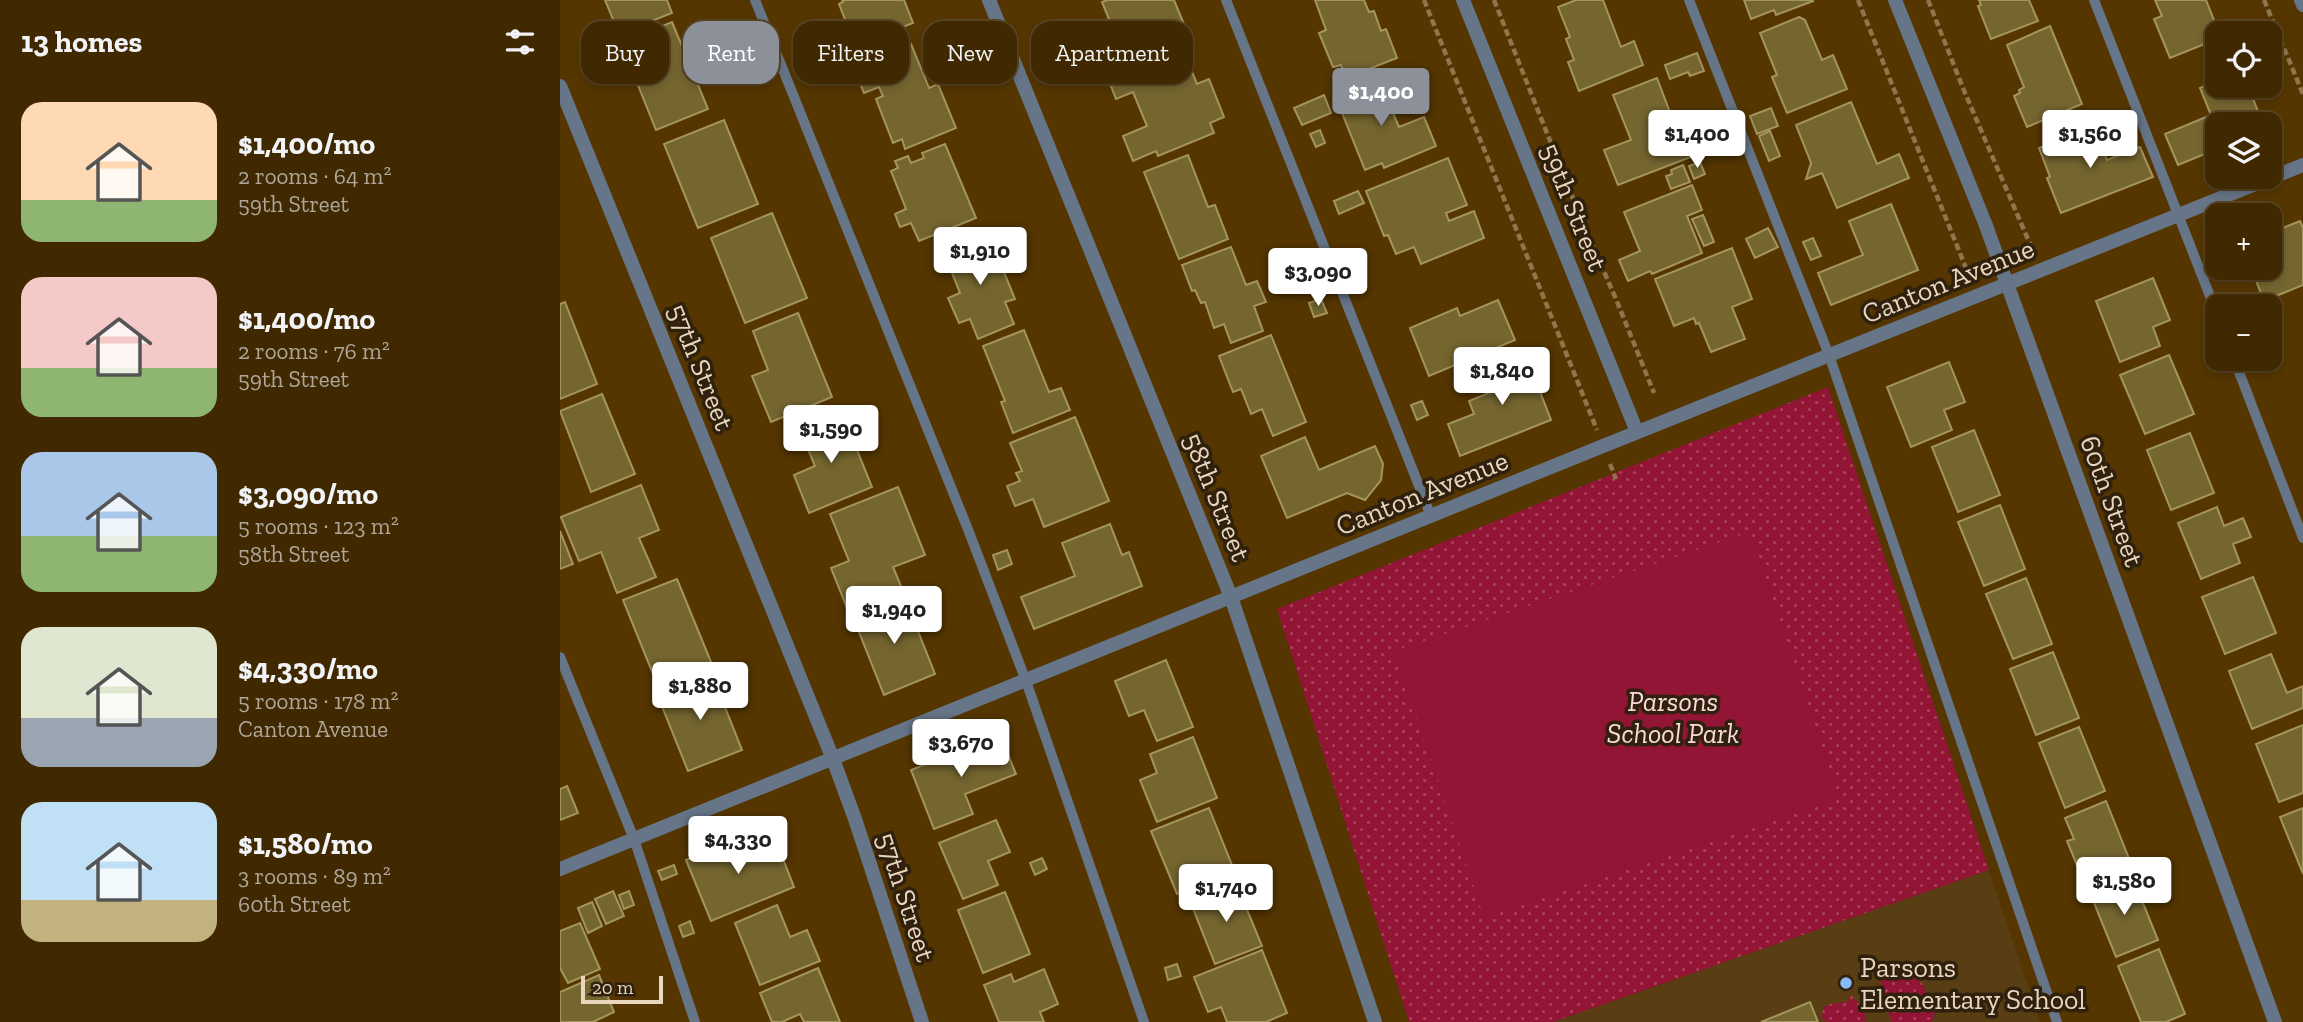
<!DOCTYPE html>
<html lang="en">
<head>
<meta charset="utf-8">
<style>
	:root { --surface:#402801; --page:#4b3410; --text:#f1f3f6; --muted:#aea699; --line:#594423; --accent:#8c9099 }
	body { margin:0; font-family:"Zilla Slab",serif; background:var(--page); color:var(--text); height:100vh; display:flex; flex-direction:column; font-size:26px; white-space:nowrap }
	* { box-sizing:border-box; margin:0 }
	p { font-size:23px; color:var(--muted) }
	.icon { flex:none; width:38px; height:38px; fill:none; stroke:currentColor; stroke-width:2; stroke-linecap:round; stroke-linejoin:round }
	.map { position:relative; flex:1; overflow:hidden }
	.panel { display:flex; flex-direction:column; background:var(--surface); width:560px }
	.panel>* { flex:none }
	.top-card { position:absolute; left:21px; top:21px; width:665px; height:63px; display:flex; gap:14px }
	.tools { position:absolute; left:1645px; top:21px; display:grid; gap:14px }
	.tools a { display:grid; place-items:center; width:77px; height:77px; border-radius:14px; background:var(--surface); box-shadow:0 4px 10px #0003,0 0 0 2px var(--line); font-size:35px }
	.scale { position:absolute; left:21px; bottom:18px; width:82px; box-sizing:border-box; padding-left:7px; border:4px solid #e8d6be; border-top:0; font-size:19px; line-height:24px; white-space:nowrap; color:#e8d6be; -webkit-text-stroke:5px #2f210e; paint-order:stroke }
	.price { position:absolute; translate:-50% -60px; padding:0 16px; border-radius:7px; background:#fff; color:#222; font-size:23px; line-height:46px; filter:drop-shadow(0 2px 4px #0008) }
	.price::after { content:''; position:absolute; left:50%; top:42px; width:21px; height:16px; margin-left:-10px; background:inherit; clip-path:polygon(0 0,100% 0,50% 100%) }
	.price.active { background:var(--accent); color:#fff }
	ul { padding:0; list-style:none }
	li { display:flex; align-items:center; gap:21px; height:175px; padding:0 21px }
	li span { display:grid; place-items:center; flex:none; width:196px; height:140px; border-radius:21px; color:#555 }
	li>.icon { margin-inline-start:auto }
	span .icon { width:84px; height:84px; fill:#fffc; stroke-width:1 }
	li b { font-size:30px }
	h2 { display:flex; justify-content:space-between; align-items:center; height:84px; padding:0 21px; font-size:30px }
	.pill { padding:0 24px; border-radius:21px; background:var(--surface); box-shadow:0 4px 10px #0003,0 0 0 2px var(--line); font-size:24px; line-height:63px }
	.pill.active { background:var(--accent); color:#fff }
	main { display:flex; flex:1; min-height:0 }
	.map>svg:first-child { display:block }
	.built { fill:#593d13 }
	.park { fill:url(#park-dots) }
	.garden { fill:#921535 }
	.building { fill:#756630; stroke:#a4945e; stroke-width:2 }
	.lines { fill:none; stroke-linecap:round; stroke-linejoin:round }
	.path { stroke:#90764d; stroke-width:4.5; stroke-dasharray:7 3.5; stroke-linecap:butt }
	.service { stroke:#667587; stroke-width:10 }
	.minor { stroke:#667587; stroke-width:14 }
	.tertiary { stroke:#667587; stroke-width:14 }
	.poi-dot { fill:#86bbfb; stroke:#2f210e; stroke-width:2.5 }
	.labels { text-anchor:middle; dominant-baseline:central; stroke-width:7; stroke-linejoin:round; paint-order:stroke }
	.street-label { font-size:28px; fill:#e8d6be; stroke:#2f210e }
	.park-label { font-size:28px; font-style:italic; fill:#fbd8da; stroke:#2f210e }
	.poi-label { font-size:28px; fill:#e8d6be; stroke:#2f210e; text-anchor:start }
</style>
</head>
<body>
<main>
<section class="panel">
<h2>13 homes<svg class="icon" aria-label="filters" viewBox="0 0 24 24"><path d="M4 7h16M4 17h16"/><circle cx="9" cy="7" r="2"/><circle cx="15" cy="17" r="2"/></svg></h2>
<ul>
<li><span style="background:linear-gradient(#ffd9b3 70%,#8fb573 0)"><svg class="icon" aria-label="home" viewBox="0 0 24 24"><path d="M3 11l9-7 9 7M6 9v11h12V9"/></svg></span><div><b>$1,400/mo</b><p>2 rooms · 64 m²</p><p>59th Street</p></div></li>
<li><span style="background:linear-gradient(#f6c9c9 65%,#8fb573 0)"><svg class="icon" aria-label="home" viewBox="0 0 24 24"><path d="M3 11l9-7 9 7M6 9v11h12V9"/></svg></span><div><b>$1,400/mo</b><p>2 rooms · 76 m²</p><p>59th Street</p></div></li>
<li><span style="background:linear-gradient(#a9c7e8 60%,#8fb573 0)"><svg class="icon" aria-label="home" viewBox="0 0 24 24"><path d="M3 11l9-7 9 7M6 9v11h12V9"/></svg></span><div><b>$3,090/mo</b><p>5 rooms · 123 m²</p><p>58th Street</p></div></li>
<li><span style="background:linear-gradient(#dfe7d0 65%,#9aa5b1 0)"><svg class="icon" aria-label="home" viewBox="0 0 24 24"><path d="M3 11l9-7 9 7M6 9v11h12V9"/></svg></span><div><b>$4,330/mo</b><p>5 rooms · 178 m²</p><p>Canton Avenue</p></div></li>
<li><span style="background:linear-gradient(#bfe0f5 70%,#c2b280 0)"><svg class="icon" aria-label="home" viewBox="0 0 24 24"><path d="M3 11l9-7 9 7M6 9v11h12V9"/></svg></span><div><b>$1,580/mo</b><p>3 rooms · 89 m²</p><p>60th Street</p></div></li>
</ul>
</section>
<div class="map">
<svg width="1743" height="1022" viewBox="0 0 1743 1022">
	<defs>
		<pattern id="park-dots" width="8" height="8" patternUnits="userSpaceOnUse" patternTransform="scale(1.75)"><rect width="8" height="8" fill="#921535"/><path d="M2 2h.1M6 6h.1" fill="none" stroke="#a6415a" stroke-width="1.8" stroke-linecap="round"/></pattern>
	</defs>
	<rect width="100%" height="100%" fill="#553601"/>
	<path class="built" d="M1429,870L1480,1022H993Z"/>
	<path class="park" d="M1268,387L1429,870L993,1022H849L717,609Z
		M1344,962C1353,968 1354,978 1362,983L1375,1013L1372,1021L1370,1022H1332L1321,997L1325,993L1319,979L1321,970Z
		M1293,995L1294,1000C1304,1004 1308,1013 1305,1022H1266L1262,1018C1262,998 1275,1006 1288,1001L1289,996Z"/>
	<path class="garden" d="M1190,532L1279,799L924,917L834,651Z"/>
	<path class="building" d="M45,0H107L112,13L59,34Z
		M282,0H344L353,23L300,44L298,38L293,40L279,4L283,2Z
		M547,0H614L626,29L541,63L527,28L549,19L542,2Z
		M755,0H804L809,12L814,11L821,31L826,29L837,58L786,78L781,65L773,67L759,33L766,30Z
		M1016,0H1043L1061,47L1074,41L1083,65L1019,91L1008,62L1014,60L1006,39L1010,37L998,7Z
		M1184,0H1252L1253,1L1216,15L1214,10L1191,19Z
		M1419,0H1469L1478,21L1431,39L1418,6L1421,5Z
		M1595,0H1646L1659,33H1657V39L1610,58L1594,19L1602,16Z
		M1239,17L1245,20L1262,60L1273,55L1287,89L1227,113L1212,77L1217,75L1200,33Z
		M112,22L148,109L96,130L61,43Z
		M1490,26L1522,104L1467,127L1454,96L1460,93L1459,90L1464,87L1447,45Z
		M351,44L369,88L378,84L396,128L345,149L342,139L333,143L316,99L323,96L319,87L304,93L293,67Z
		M621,45L637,84L649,79L664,117L650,123L654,133L598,156L596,151L573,161L563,136L587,126L573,92L556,99L546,73Z
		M1137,53L1144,71L1130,76L1128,72L1110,79L1105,65Z
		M1097,78L1114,123L1135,115L1149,150L1058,185L1044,150L1071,140L1053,95Z
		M819,80L839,127L864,117L876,146L824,168L822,163L805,170L776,98Z
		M1657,81V86H1688L1703,124H1657V149L1618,165L1605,134L1651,115L1640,88Z
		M764,95L771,113L742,125L734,108Z
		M1291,102L1317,164L1339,154L1349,178L1277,208L1262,173L1246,179L1251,163L1236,125Z
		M1211,108L1218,126L1197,134L1190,116Z
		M164,120L198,204L138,228L104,144Z
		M1534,126L1547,160L1580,147L1593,177L1501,213L1487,178L1490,177L1479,148Z
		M760,130L765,143L756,147L750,134Z
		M1210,131L1220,156L1209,161L1199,136Z
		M385,144L416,218L359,241L351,223L340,227L335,214L346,209L331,171L338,168L335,161L348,156L351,163L364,158L362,153Z
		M628,155L648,207L655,205L668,239L619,259L584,172Z
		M888,158L907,205L886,213L889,221L914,211L924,238L861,264L854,247L836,254L828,235L824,236L806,191Z
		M1140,162L1145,174L1134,179L1129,166Z
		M1123,165L1130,182L1111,189L1106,176L1112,174L1111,170Z
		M1132,185L1142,210L1127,216L1142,253L1092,274L1090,271L1068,281L1059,260L1080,251L1064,212Z
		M798,191L804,203L779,214L774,201Z
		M1331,204L1358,270L1271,305L1258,273L1303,255L1289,221Z
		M212,213L247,298L185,323L151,238Z
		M1143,215L1154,242L1144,246L1132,219Z
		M1740,221L1743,228V285L1704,301L1691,268H1710V233Z
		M1208,228L1218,247L1195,258L1186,239Z
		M429,235L455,299L445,302L454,324L418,339L410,319L399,323L388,298L400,293L384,253Z
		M1253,238L1261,256L1251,260L1243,242Z
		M671,247L686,285L697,281L706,302L694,306L703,331L671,343L664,324L654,328L645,302L641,303L635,290L632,291L622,265Z
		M1172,248L1192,299L1172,307L1185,339L1151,352L1139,323L1136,324L1134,318L1114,326L1095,279Z
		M1593,278L1610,320L1593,327L1600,346L1560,362L1536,301Z
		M761,299L767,313L754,317L749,303Z
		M938,300L955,340L869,376L850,328L897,308L900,316Z
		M5,302L37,384L0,399V304Z
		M238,313L272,397L211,422L192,376L208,370L193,331Z
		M464,330L489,392L501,388L510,410L453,433L441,402L445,401L423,346Z
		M711,335L746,422L713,436L702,409L691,414L681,389L673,392L659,356Z
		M965,353L991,420L900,456L888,424L914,414L909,401L929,393L920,371Z
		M1609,355L1634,414L1585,434L1560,375Z
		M1389,362L1405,402L1384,410L1392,430L1351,447L1327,387Z
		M42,394L75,474L31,492L0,411Z
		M862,401L868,415L857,420L851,405Z
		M282,413L312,487L249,513L234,475L255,466L240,430Z
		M515,417L549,501L484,527L473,499L455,506L447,486L460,481L456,473L462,471L450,443Z
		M1414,430L1440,495L1398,512L1372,447Z
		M1630,433L1654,493L1611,510L1587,450Z
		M745,437L759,470L815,446L823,464L821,480L805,500L787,493L727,518L701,456Z
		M81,485L99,530L79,538L96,577L57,593L41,552L19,561L1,517Z
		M338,487L365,555L333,567L341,586L287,608L271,568L289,561L270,514Z
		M1440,505L1465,569L1424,586L1398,522Z
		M1657,507L1664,526L1683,518L1691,537L1673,544L1680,563L1641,579L1618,523Z
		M550,524L562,555L569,552L582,586L474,629L461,597L515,576L502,543Z
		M0,531L13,564L0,569Z
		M447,550L452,564L438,570L433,555Z
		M1693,577L1716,633L1665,654L1642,597Z
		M1466,578L1492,644L1453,659L1426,594Z
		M117,579L151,662L97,684L63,600Z
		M344,596L375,674L324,695L293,617Z
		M1493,652L1519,718L1476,735L1450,669Z
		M1711,654L1727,693L1743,686V708L1692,729L1669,671Z
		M606,660L633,727L597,741L584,710L569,716L555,681Z
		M151,672L182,750L128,771L97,694Z
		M1743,725V793L1719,802L1696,744Z
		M1519,727L1545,791L1505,808L1479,743Z
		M440,735L456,774L405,794L413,814L374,829L351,770Z
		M633,737L657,798L597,822L580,780L597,773L590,754Z
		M7,786L18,813L0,820V789Z
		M1546,801L1572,866L1525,885L1507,841L1514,839L1505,818Z
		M649,808L676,875L630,893L628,889L617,894L591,831Z
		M1743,808V874L1720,817Z
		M436,820L450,852L428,861L438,885L403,899L379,843Z
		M191,833L202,858L220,851L234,887L151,921L126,860Z
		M482,858L487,869L475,875L470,863Z
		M114,865L117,874L102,880L98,871Z
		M1572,876L1598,940L1556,957L1530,893Z
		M676,883L702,946L655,964L630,901Z
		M53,891L64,916L46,924L35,899Z
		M69,891L74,905L64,909L59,895Z
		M445,892L470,954L423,973L398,910Z
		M32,902L42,926L28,933L18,908Z
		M217,905L230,937L247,930L260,961L200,985L175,923Z
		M130,921L134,933L123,937L119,926Z
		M20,923L40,969L8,983L0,968V931Z
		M1599,949L1625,1014L1606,1022H1581L1558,966Z
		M702,950L727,1013L706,1022H667L661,1007L648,1012L634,977Z
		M617,964L621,976L608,980L605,968Z
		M258,968L280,1022H244L240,1014L222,1022H212L200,993Z
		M484,969L498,1004L480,1012L484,1022H439L424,985L451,974L454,982Z
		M39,975L54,1012L33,1022H0V992Z
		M1250,1002L1258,1022H1201Z"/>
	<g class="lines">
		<path class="path" d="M864,0L1037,430
			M934,0L1024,226L1056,299L1094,393
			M1298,0L1410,278
			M1368,0L1405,93L1470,244
			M1704,0L1743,94
			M1050,464L1056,479"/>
		<path class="service" d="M195,0L409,532L466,681L584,1022
			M666,0L871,516
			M1129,0L1269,355L1497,1022
			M1534,0L1657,314
			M1674,359L1743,538
			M0,657L74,839L135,1022"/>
		<path class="minor" d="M903,0L1077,432
			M1335,0L1425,223L1715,1022
			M1741,0L1743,5
			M0,86L273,759L295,819L362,1022
			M0,869L1043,446L1743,165"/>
		<path class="tertiary" d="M429,0L671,597L815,1022"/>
	</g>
	<circle class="poi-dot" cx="1286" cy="983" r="7"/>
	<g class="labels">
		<g class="street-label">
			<text transform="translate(1014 207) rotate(68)">59th Street</text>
			<text transform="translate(1388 281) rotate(-22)">Canton Avenue</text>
			<text transform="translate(141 367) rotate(68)">57th Street</text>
			<text transform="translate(862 493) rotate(-22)">Canton Avenue</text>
			<text transform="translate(657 497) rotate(68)">58th Street</text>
			<text transform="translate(1552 501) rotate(70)">60th Street</text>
			<text transform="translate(346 897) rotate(72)">57th Street</text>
		</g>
		<g class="park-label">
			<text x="1113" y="701">Parsons<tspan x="1113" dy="32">School Park</tspan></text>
		</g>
		<g class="poi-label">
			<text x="1300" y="967">Parsons<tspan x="1300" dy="32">Elementary School</tspan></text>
		</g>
	</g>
</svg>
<div class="tools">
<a><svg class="icon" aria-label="locate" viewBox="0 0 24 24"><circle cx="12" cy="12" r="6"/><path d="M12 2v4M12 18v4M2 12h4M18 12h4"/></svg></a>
<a><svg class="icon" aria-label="layers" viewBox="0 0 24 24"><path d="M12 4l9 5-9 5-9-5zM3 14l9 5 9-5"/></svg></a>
<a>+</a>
<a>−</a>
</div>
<div class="scale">20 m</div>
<b class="price active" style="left:821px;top:128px">$1,400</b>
<b class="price" style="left:1137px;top:170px">$1,400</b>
<b class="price" style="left:1530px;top:170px">$1,560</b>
<b class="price" style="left:420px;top:287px">$1,910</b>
<b class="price" style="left:758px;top:308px">$3,090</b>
<b class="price" style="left:942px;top:407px">$1,840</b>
<b class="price" style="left:271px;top:465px">$1,590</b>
<b class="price" style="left:334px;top:646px">$1,940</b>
<b class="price" style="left:140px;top:722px">$1,880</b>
<b class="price" style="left:401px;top:779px">$3,670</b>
<b class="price" style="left:178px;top:876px">$4,330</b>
<b class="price" style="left:1564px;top:917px">$1,580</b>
<b class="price" style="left:666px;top:924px">$1,740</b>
<div class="top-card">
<a class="pill">Buy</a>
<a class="pill active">Rent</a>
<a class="pill">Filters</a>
<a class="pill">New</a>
<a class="pill">Apartment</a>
</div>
</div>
</main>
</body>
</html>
